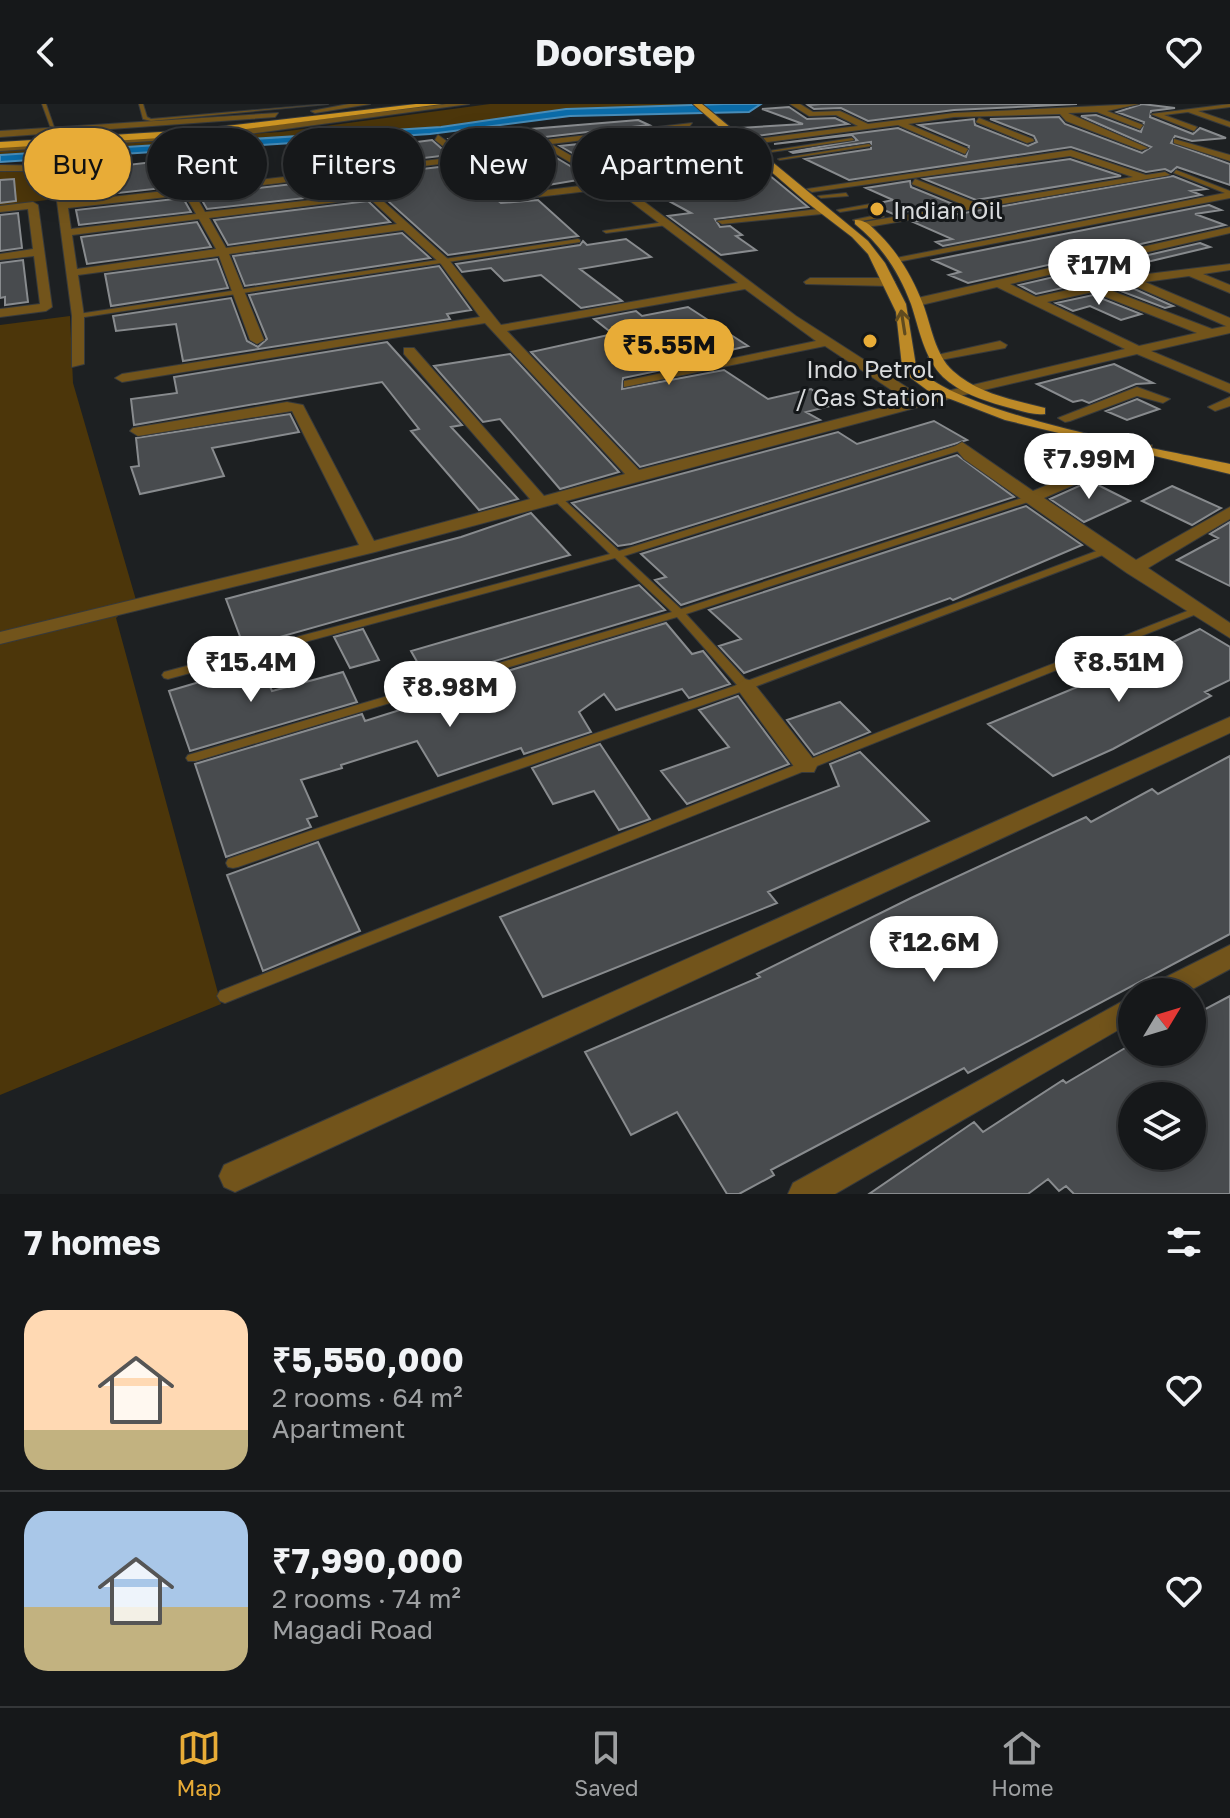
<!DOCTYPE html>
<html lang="en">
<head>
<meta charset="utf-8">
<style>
	:root { --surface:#16181a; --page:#1f2123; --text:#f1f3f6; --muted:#9ea0a2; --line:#353739; --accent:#e8ac37 }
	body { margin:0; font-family:"Golos Text",sans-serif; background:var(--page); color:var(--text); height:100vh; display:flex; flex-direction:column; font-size:30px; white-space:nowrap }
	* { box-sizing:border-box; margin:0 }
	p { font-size:26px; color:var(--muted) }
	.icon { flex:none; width:44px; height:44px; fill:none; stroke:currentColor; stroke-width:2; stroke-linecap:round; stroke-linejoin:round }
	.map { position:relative; height:1090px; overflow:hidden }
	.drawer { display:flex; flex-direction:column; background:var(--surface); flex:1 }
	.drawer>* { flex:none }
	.banner { position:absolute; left:24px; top:24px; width:800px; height:72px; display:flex; gap:16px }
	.needle { width:52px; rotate:52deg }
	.tools { position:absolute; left:1118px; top:874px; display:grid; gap:16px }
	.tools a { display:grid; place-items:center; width:88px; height:88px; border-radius:50%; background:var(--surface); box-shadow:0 4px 20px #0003,0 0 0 2px var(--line); font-size:40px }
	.price { position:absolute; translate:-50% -68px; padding:0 18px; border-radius:28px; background:#fff; color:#222; font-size:26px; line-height:52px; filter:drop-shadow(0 2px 4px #0008) }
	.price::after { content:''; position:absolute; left:50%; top:48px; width:24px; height:18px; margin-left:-12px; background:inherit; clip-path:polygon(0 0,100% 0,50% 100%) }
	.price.on { background:var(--accent); color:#111 }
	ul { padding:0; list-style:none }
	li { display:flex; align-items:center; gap:24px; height:200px; padding:0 24px }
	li+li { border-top:2px solid var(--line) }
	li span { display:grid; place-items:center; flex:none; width:224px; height:160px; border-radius:24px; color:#555 }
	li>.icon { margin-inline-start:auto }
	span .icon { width:96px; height:96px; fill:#fffc; stroke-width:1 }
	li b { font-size:34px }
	h2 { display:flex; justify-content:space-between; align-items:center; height:96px; padding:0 24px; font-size:34px }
	.pill { padding:0 28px; border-radius:36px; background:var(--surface); box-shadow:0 4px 20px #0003,0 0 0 2px var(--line); font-size:28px; line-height:72px }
	.pill.on { background:var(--accent); color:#111 }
	header { display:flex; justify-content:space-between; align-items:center; height:104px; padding:0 24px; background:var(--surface); font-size:36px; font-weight:700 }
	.tabs { display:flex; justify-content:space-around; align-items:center; height:112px; border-top:2px solid var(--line); background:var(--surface); font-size:22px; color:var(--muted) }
	.tabs a { display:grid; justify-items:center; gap:4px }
	.tabs .on { color:var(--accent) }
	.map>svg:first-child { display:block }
	.green { fill:#4c360a }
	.water { fill:#0a6ba8; stroke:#488cb8; stroke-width:2 }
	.building { fill:#484b4e; stroke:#888b8e; stroke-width:2; fill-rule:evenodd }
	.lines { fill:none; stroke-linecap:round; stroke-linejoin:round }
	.service-casing { stroke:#373a3c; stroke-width:2 }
	.minor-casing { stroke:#373a3c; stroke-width:2 }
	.tertiary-casing { stroke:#373a3c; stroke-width:2 }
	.primary-casing { stroke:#373a3c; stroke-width:2 }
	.trunk-casing { stroke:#373a3c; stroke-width:2 }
	.service { fill:#72541b; fill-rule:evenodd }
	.minor { fill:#72541b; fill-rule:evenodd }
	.tertiary { fill:#72541b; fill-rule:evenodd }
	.primary { fill:#bd8a27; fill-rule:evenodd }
	.trunk { fill:#cc9422; fill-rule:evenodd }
	.oneway { stroke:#604b1f }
	.poi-dot { fill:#e8ac37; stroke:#141719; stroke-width:3 }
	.labels { text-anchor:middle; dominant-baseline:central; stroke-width:6; stroke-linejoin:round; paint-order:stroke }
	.far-poi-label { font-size:24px; fill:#d8dadc; stroke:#141719; text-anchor:start }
</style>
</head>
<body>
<header><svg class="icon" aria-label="back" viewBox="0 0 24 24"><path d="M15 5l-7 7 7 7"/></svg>Doorstep<svg class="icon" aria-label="heart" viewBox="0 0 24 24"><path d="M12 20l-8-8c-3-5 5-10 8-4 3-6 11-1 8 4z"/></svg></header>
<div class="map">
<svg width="1230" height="1090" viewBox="0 0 1230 1090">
	<rect width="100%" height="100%" fill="#1d2022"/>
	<path class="green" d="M490,0H689L687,4L566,5L441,23L0,50V46L281,28Z
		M41,65L47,96L0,102V67Z
		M70,212L73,279L136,496L116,514L221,900L0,991V221Z"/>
	<path class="water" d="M724,0H761L749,8L570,12L430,30L0,58V51L441,23L566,5Z"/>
	<path class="building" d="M821,0H1077L954,6L868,17L841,4L814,5L808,1Z
		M1142,0L1175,4L1151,7L1150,13L1193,30L1200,24L1226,34L1192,37L1175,32L1171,39L1230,60V81L1177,63L1171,68L1165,65L1146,68L1071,43L849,76L805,55L871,45V38L793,49L791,48L857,36L852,31L774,40L898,24L966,53L969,42L919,21L974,15L975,21L1028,42L1037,38L1034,32L990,15L1059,13L1065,20L1142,49L1151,43L1081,12L1096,11L1141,28L1144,18L1117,8Z
		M789,3L807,15L835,14L848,20L756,32L739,24L803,20L762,5Z
		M638,16L649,21L545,33L530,25Z
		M714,26L808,103L715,115L720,123L730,122L742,131L736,132L756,146L721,151L668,112L691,109L645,84L677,80L682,70L628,75L619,70L610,71L560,42Z
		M512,27L535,41L468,49L449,35Z
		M432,36L449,51L424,54L409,39Z
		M325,43L338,55L343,63L324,65L305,45Z
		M550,50L590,74L506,88L477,65L464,70L501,99L538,96L578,132L448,151L379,89L380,84L370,75L364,80L368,87L207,105L199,91Z
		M1070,55L1121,72L976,96L924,75Z
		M110,58L111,63L153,58L159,73L168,72L172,83L74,94L69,62Z
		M1173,72L1206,85L1191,87L1201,91L943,142L936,138L952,135L913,118Z
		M14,75L16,97L0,99V76Z
		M910,77L911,83L953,100L893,110L880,104L879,99L893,96L866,84Z
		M183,94L191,108L79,121L76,106Z
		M368,97L390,118L228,141L214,116Z
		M1209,101L1221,106L1195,110L1225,121L968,179L949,171L960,168L933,156Z
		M18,109L22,144L0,147V111Z
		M197,118L211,143L87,160L81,133Z
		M402,129L430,154L245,182L233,152Z
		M626,135L651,153L580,165L622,197L581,204L541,171L504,177L491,164L462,168L456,160L580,141L583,137L587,141Z
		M1200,139L1210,143L1105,168L1116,172L1036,190L1019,181Z
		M217,155L228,184L111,202L105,170Z
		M23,156L28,198L5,201V193L0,194V159Z
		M439,162L471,206L447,210L450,215L183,257L176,220L116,227L113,212L231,194L247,237L258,243L267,235L249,191Z
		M1130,183L1173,202L1165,204L1118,186Z
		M1093,191L1141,210L1121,216L1090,202L1073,207L1056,199Z
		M688,203L748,242L704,252L710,256L623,274L622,285L724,266L768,295L811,285L834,301L806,308L820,316L640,363L531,248L613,230L594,215L636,207L642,212Z
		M387,238L462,321L451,323L518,395L479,406L411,327L419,325L382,278L134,321L131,295L177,289L174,273Z
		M510,250L619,368L560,385L500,315L483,318L434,262Z
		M1114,260L1153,279L1136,280L1089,299L1082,296L1073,298L1037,280Z
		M1137,295L1159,305L1127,316L1106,307Z
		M290,310L299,328L212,344L224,372L140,390L131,363L139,362L136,334Z
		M934,317L967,336L631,440L618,442L572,399L838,328L857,340Z
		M957,351L1014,393L681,501L655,476L666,473L641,450Z
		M1090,377L1130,397L1084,418L1050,395Z
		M1172,382L1221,404L1192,421L1142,397Z
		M1026,402L1082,441L953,496L950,494L744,569L719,542L741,535L709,506Z
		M531,409L570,451L244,543L226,495L461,433Z
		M1230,418V482L1177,456L1218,434L1210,430Z
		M639,481L665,506L428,577L411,547Z
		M666,519L692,550L703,547L730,580L689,594L682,585L616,606L604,590L579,608L591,628L524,650L521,644L438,672L417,637L341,661L342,664L301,676L317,712L307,715L311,723L226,753L195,660L362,610L365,617L438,594L435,589Z
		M363,525L379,556L350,564L334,533Z
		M1200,525L1230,543V576L1205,588L1211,592L1113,645L1053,672L988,620L1094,576Z
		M260,560L272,587L343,568L357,598L190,647L169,587Z
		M738,592L789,660L687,700L661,667L729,643L699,606Z
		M840,598L870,628L814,651L787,616Z
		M600,640L650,715L619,726L594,687L553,700L532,664Z
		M860,648L929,717L768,788L777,799L543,893L500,813L839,682L830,660Z
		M1230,652V830L968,969L964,964L771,1066L774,1071L739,1090H727L677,1008L631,1031L585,948L760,873L757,870L911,794L1086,713L1091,718L1152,685L1158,690Z
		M318,738L360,827L263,867L227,771Z
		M1230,892V1090H1074L1066,1082L1059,1087L1048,1075L1028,1090H869L974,1018L983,1028L1063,976L1066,979L1132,940V948H1192V912ZM1132,992H1192V1052H1132Z"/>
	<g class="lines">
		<defs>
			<path id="service" d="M42,0H46L54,23L50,22Z
				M139,0H143L147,13L151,15L328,0L151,17L143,15Z
				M852,34L854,36L771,48L769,47Z
				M869,40L871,42L780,56L778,55Z
				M1176,66L1230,87V91L1174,69Z
				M370,78L378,86L371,93L368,91L372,86L367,80Z
				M846,89L848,92L821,94L818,92Z
				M876,99L878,102L840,108L837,106Z
				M882,110L884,113L856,118L853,116Z
				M665,118L668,120L667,121L606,129L603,127Z
				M578,135L580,136V138L78,214L75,212L78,210Z
				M962,340L965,341V345L624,452L681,505L1028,392L1031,391L1036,394L1034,396L686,510L747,577L1102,445H1108L1110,447L1108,449L749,585L238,763L233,764L228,763L226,759L228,755L737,581L677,513L196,657H188L186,654L188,651L672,508L615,454L168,575L164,574L162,571L164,568L610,450L554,396V392H560L619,447Z
				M1195,504L1199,505L1200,507L1199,509L230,897L225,899L220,897L217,892L220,887Z"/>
			<path id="minor" d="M790,0H800L813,8L840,7L868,20L954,9L1139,0L1107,7L1143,21L1140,25L1097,8L1068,9L1148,44L1141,46L1066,17L1060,10L954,13L908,20L968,45L965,50L898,21L745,41L748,36L858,22L836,11L809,12Z
				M1230,0V3L1198,7L1230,18V23L1188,8L1164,11L1197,23L1194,27L1151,10Z
				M979,14L1033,35L1034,37L1027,39L976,18Z
				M692,19L689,23L551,40L618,79L680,72L677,77L626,84L796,212L922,293L1125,245L997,183L917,202L913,201V195L1230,123V129L1010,180L1036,193L1131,172L1230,160V166L1203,170L1230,181V189L1189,172L1145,178L1230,214V229L1151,247L1230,280V289L1137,250L971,289L375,448L0,540V528L359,441L292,307L138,332L130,327L133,324L287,298L303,301L374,437L530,395L404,250V244H414L544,392L625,370L485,219L122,278L115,274L122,270L480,213L441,160L403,126L229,150L264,236L257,240L250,236L219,152L78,171L84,212V260L72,263V212L53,67H0V61L60,62L67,98L182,85L165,55L169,52L191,84L353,65L327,41L330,36L362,64L414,58L396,38L400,35L423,57L457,53L435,36L438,31L467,52L544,43L518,28L521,23L544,36ZM551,47L605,79L505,91L475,67L467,69L503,97L613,84L738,179L501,221L449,156L374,89L205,108L194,89ZM185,91L196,110L71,125L68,104ZM369,94L397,120L226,144L209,114ZM199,115L216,145L77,165L72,131ZM1130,180L1226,222H1227L1212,225L1107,185ZM745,185L816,237L629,276L624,277V283L825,242L908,297L639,366L507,227ZM1093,188L1197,229L1139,242L1047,198Z
				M1174,35L1230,51V57L1174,39Z
				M1071,46L1146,71L1165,68L1170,71L862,124L857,121L858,119L964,101L912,80L915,75L976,99L1133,73L1070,52L812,88L807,85Z
				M1230,88V94L897,158L891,155Z
				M33,98L38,101L52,203L46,207L0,213V205L40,200L34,152L0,156V150L33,145L28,105L0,108V102Z
				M827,104L831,109L722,120L717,117Z
				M810,174H889L895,178L889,182L806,180L804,178Z
				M1000,237L1007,241L1005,244L935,257L928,253Z
				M1137,283L1170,295L1163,299L1137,292L1070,317L1065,318L1058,314Z
				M1230,293V302L1215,307L1208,303Z
				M962,338L1033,387L1142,341H1152V347L1044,394L1136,456L1230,403V415L1148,464L1230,519V534L1127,469L964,355L954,343Z
				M745,575L752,577L814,656L817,662L814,668H798L735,582Z
				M1230,613V629L246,1083L235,1088L224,1083L219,1072L224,1061Z
				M1230,841V865L1187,888H1148L1152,880Z
				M1132,892V918L835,1090H788L793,1079Z"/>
			<path id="tertiary" d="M349,0H370L315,9L311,7Z
				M446,0H469L242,31L0,47V41L242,25Z
				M278,9L275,13L0,33V27Z"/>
			<path id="primary" d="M693,0H702L868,137L885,159L906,200L916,262C954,310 1164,346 1230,360V370L1005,316L927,286L907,271L902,262L896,208L868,150L852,133L805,97Z
				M855,116C866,115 873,124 880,131C900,151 913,175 923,200C931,221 935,251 953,267C978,290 1014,296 1045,304V310C1032,312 1016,305 1003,302C982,296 959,288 943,273C924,254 919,224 911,200C899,168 882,142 855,120Z"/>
			<path id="trunk" d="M416,0H442L192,32L0,44V38L192,26Z"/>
		</defs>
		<use href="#service" class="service-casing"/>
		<use href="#minor" class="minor-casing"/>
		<use href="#tertiary" class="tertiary-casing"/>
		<use href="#primary" class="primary-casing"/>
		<use href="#trunk" class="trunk-casing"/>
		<use href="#service" class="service"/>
		<use href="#minor" class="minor"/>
		<use href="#tertiary" class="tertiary"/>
		<use href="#primary" class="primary"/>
		<use href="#trunk" class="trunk"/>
	</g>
	<defs><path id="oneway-shaft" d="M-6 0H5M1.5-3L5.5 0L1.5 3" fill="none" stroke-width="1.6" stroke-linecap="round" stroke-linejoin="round" transform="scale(2)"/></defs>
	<use class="oneway" href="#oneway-shaft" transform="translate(903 218) rotate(-99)"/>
	<g class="poi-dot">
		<circle cx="877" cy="105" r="8"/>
		<circle cx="870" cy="237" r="8"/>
	</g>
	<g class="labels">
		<g class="far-poi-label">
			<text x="893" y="105">Indian Oil</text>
			<text x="870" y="264" text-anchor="middle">Indo Petrol<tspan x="870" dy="28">/ Gas Station</tspan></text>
		</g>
	</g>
</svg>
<div class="tools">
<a><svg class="needle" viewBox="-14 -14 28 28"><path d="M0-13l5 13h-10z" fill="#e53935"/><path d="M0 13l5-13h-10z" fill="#9ea0a2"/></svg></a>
<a><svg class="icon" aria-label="layers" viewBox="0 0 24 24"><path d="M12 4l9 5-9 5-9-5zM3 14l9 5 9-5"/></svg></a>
</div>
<b class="price" style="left:1099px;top:203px">₹17M</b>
<b class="price on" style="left:669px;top:283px">₹5.55M</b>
<b class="price" style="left:1089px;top:397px">₹7.99M</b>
<b class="price" style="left:251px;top:600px">₹15.4M</b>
<b class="price" style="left:1119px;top:600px">₹8.51M</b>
<b class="price" style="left:450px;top:625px">₹8.98M</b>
<b class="price" style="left:934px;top:880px">₹12.6M</b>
<div class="banner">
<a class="pill on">Buy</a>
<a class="pill">Rent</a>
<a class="pill">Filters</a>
<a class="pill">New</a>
<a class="pill">Apartment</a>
</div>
</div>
<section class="drawer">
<h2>7 homes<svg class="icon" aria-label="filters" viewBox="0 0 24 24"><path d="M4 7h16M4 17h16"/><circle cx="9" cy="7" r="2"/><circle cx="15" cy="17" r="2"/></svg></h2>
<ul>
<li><span style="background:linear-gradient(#ffd9b3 75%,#c2b280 0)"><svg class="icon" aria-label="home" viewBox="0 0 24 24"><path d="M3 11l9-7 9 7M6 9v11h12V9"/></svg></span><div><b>₹5,550,000</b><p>2 rooms · 64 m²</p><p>Apartment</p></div><svg class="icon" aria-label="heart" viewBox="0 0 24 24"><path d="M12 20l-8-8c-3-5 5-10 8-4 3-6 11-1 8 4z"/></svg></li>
<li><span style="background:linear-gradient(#a9c7e8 60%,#c2b280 0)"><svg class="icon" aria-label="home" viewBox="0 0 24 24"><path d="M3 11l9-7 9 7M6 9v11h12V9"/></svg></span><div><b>₹7,990,000</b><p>2 rooms · 74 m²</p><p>Magadi Road</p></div><svg class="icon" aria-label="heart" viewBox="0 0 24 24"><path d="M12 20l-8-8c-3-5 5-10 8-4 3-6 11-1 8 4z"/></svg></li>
</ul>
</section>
<nav class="tabs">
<a class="on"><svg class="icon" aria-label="map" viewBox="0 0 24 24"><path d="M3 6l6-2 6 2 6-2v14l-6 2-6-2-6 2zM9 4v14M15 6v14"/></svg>Map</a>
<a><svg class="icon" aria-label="saved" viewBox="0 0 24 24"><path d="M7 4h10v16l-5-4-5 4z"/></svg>Saved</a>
<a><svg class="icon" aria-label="home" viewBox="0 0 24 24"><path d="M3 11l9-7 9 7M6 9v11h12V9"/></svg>Home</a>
</nav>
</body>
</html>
